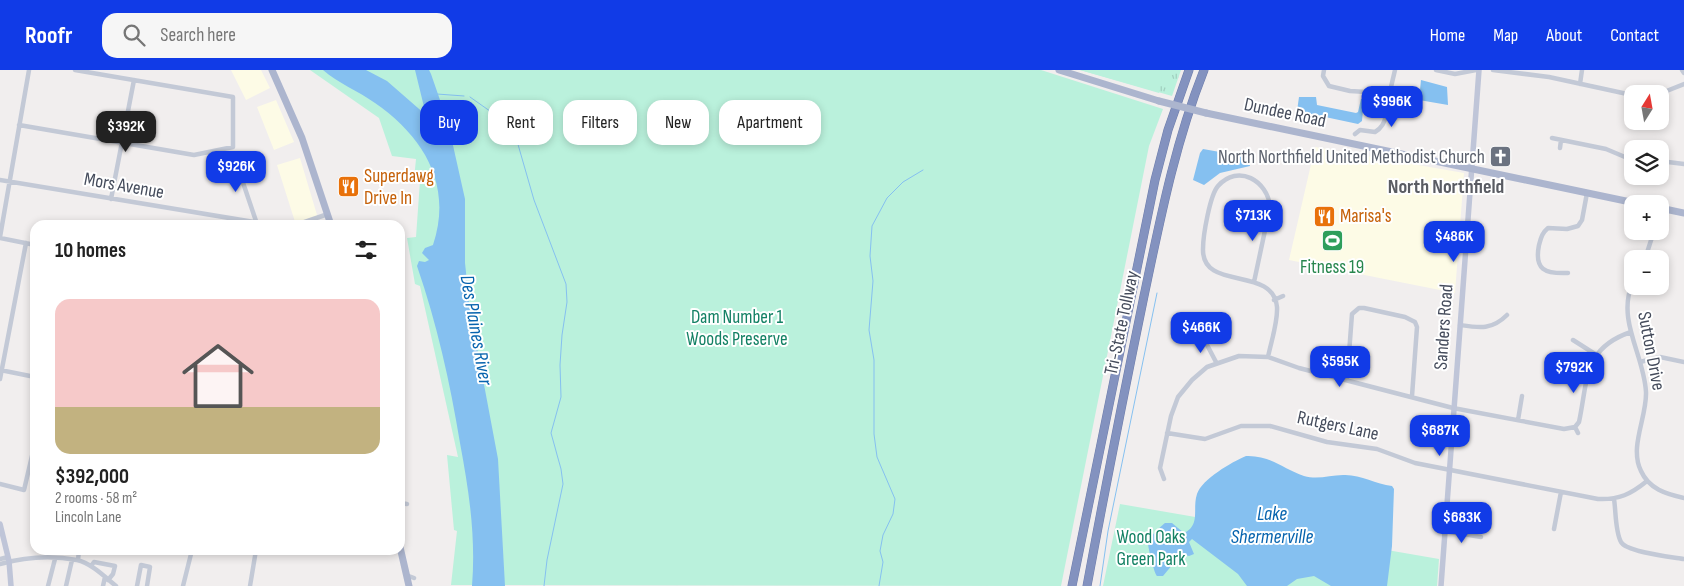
<!DOCTYPE html>
<html lang="en">
<head>
<meta charset="utf-8">
<style>
	:root { --surface:#fff; --page:#f6f6f6; --text:#222; --muted:#767676; --line:#e0e0e0; --accent:#113be7 }
	body { margin:0; font-family:"Sofia Sans Condensed",sans-serif; background:var(--page); color:var(--text); height:100vh; display:flex; flex-direction:column; font-size:19px; white-space:nowrap }
	* { box-sizing:border-box; margin:0 }
	p { font-size:16px; color:var(--muted) }
	.icon { flex:none; width:28px; height:28px; fill:none; stroke:currentColor; stroke-width:2; stroke-linecap:round; stroke-linejoin:round }
	.map { position:relative; flex:1; overflow:hidden }
	.panel { position:absolute; left:30px; top:150px; width:375px; height:335px; display:flex; flex-direction:column; background:var(--surface); border-radius:15px; box-shadow:0 2px 8px #0003 }
	.panel>* { flex:none }
	.top-card { position:absolute; left:420px; top:30px; width:475px; height:45px; display:flex; gap:10px }
	.needle { width:32px; rotate:11deg }
	.controls { position:absolute; left:1624px; top:15px; display:grid; gap:10px }
	.controls a { display:grid; place-items:center; width:45px; height:45px; border-radius:10px; background:var(--surface); box-shadow:0 2px 8px #0003; font-size:25px }
	.price { position:absolute; translate:-50% -42px; padding:0 11px; border-radius:10px; background:var(--accent); color:#fff; font-size:16px; line-height:32px; filter:drop-shadow(0 1px 2px #0008) }
	.price::after { content:''; position:absolute; left:50%; top:30px; width:15px; height:11px; margin-left:-8px; background:inherit; clip-path:polygon(0 0,100% 0,50% 100%) }
	.price.active { background:#222; color:#fff }
	ul { padding:0; list-style:none }
	li { display:grid; align-content:center; gap:10px; height:265px; padding:0 25px }
	li+li { border-top:1px solid var(--line) }
	li span { display:grid; place-items:center; height:155px; border-radius:15px; color:#555 }
	li>.icon { margin-inline-start:auto }
	span .icon { width:90px; height:90px; fill:#fffc; stroke-width:1 }
	li b { font-size:21px }
	h2 { display:flex; justify-content:space-between; align-items:center; height:60px; padding:0 25px; font-size:21px }
	.pill { padding:0 18px; border-radius:15px; background:var(--surface); box-shadow:0 2px 8px #0003; font-size:18px; line-height:45px }
	.pill.active { background:var(--accent); color:#fff }
	header { display:flex; align-items:center; gap:30px; box-sizing:border-box; height:70px; padding:0 25px; background:var(--accent); color:#fff }
	header strong { font-size:24px }
	nav { display:flex; gap:28px; margin-inline-start:auto; font-size:18px }
	.search { width:350px; height:45px; background:var(--page); display:flex; align-items:center; gap:12px; box-sizing:border-box; padding:0 18px; border-radius:15px; color:var(--muted); font-size:19px }
	.map>svg:first-child { display:block }
	.commercial { fill:#fdfbe6 }
	.grass { fill:url(#grass-tufts) }
	.green { fill:#baf1dc }
	.water { fill:#85c0f0 }
	.lines { fill:none; stroke-linecap:round; stroke-linejoin:round }
	.stream { stroke:#85c0f0; stroke-width:1 }
	.highway-casing { stroke:#6e7dab; stroke-width:9 }
	.street { stroke:#c3c9d6; stroke-width:4.5 }
	.secondary { stroke:#bfc5d8; stroke-width:5.5 }
	.primary { stroke:#acb5ce; stroke-width:7 }
	.highway { stroke:#8392bf; stroke-width:8 }
	.primary-bridge { stroke:#acb5ce; stroke-width:7 }
	.labels { text-anchor:middle; dominant-baseline:central; stroke-width:4; stroke-linejoin:round; paint-order:stroke }
	.street-label { font-size:19px; fill:#454c5c; stroke:#fff }
	.worship-label { font-size:19px; fill:#5b616d; stroke:#fff; text-anchor:end }
	.food-label { font-size:19px; fill:#c56008; stroke:#fff; text-anchor:start }
	.leisure-label { font-size:19px; fill:#27864d; stroke:#fff }
	.park-label { font-size:19px; fill:#138164; stroke:#fff }
	.neighbourhood-label { font-size:20px; font-weight:bold; fill:#5a5c63; stroke:#fff }
	.water-label { font-size:20px; font-style:italic; fill:#0663ae; stroke:#fff }
</style>
</head>
<body>
<header>
<strong>Roofr</strong>
<div class="search"><svg class="icon" aria-label="search" viewBox="0 0 24 24"><circle cx="10" cy="10" r="6"/><path d="M15 15l6 6"/></svg>Search here</div>
<nav><a>Home</a><a>Map</a><a>About</a><a>Contact</a></nav>
</header>
<div class="map">
<svg width="1684" height="516" viewBox="0 0 1684 516">
	<defs>
		<pattern id="grass-tufts" width="24" height="20" patternUnits="userSpaceOnUse" patternTransform="scale(1.25)"><rect width="24" height="20" fill="#baf1dc"/><path d="M3 7l-1-3M5 7V3M7 7l1-3M15 17l-1-3M17 17v-4M19 17l1-3" fill="none" stroke="#a1d0bf"/></pattern>
	</defs>
	<rect width="100%" height="100%" fill="#f1eeee"/>
	<path class="commercial" d="M231,0H261L270,18L246,30Z
		M276,30L294,72L274,80L257,37Z
		M1315,77L1464,103L1455,223L1289,190Z
		M300,88L320,155H296L277,95Z"/>
	<path class="grass" d="M1080,0H1181L1172,26Z"/>
	<path class="green" d="M310,0H1041L1163,39L1149,76L1061,516L451,515L457,461L454,460L447,385L458,387L420,216L415,214L407,168L416,167L420,111L414,109L416,89L392,86L379,48Z
		M1080,0H1172L1170,6L1162,5L1159,23Z
		M1120,434L1439,489L1437,516H1103Z"/>
	<path class="water" d="M323,0H366L387,11L426,45L415,0H429L431,4L448,53L465,129V193L470,240L498,389L505,516H472C476,467 469,421 460,373C450,312 437,254 417,196L419,191L425,192L429,190L422,183L425,178L433,175C453,115 424,67 375,33C358,21 338,13 323,0Z
		M1421,10L1447,17L1448,35L1419,30Z
		M1299,27H1316L1317,35L1356,43L1358,42L1361,29H1364L1362,51L1358,54L1297,41Z
		M1203,79L1248,87L1250,96L1220,103L1204,115L1193,110L1200,83Z
		M1246,386C1270,385 1283,399 1304,406C1318,410 1330,405 1343,405C1360,404 1375,414 1392,416L1394,419L1392,476L1387,516H1331L1314,506L1297,509L1287,516H1247L1238,504L1192,469L1189,472L1194,484L1189,486L1177,483L1174,485L1178,488L1163,506H1157C1154,503 1147,474 1148,471C1149,468 1162,455 1165,453H1172L1184,463C1201,455 1192,439 1197,424C1202,409 1232,392 1246,386Z"/>
	<g class="lines">
		<path class="stream" d="M437,24L464,26
			M470,27L504,51L517,71L534,130L566,214L567,232L562,265L560,295L561,327L551,363L561,399L563,414L547,490L544,516
			M879,516L883,492L880,481L883,465L893,444L895,429L877,387L874,364V290L869,260L873,211L870,186L872,156L887,128L903,112L923,100
			M1100,516L1108,461L1157,223"/>
		<defs>
			<path id="highway" d="M1072,516L1155,110L1168,60L1189,0
				M1087,516C1105,419 1124,323 1144,226C1160,150 1175,73 1204,0"/>
		</defs>
		<use href="#highway" class="highway-casing"/>
		<path class="street" d="M1324,0L1323,6L1329,16L1350,21L1384,23
			M1436,0L1455,4L1476,0
			M1493,0L1549,7L1632,25
			M1682,0L1684,3
			M1580,14L1582,0
			M1384,23L1391,17L1395,0
			M1659,24L1684,14
			M19,55L194,85L233,77V27L75,0
			M1355,64L1360,60L1375,62C1389,54 1387,37 1384,23
			M1552,68L1606,79L1632,90
			M1560,78L1561,70
			M234,86L257,154
			M1660,91L1684,94
			M0,110L272,155
			M111,129L134,10
			M296,155L328,144
			M0,167L29,0
			M0,168L35,175
			M1645,189L1654,161
			M1568,203C1545,204 1534,200 1539,175C1541,168 1542,163 1548,158L1567,159L1578,156L1582,150L1587,123
			M1254,212L1270,137C1268,111 1238,93 1218,116C1210,125 1203,165 1203,179C1202,222 1273,195 1277,237C1278,252 1271,272 1268,287
			M1632,214C1617,251 1644,285 1646,322C1647,347 1629,377 1641,401C1649,419 1666,424 1684,428
			M1274,230L1283,226
			M1460,255C1480,258 1492,260 1507,245
			M1196,266L1206,273L1216,292
			M1573,270L1595,284
			M1640,292L1660,287L1684,292
			M0,300L35,307
			M0,309L26,173
			M1347,310L1352,244L1359,238H1364L1405,247L1415,252L1417,257L1412,326
			M1518,350L1522,326
			M1167,363L1205,369L1241,356H1270L1327,372L1377,379L1415,393L1598,429C1619,430 1631,424 1647,411
			M1578,363L1575,357L1579,352C1588,310 1583,278 1631,262
			M1164,409L1160,398L1171,346L1178,327L1192,310L1207,297L1239,286L1268,287L1299,298L1453,338L1564,359L1575,357
			M0,414L24,420L35,373
			M1614,429C1616,441 1615,461 1621,472C1626,482 1672,487 1684,489
			M400,433L407,434
			M1554,459L1561,422
			M1445,461L1481,467
			M310,480L331,482L347,480
			M0,489L8,487
			M78,490L79,480
			M0,494C25,487 51,485 77,490C91,493 105,507 116,516
			M91,496L94,492L115,496L113,504L108,510
			M406,505L414,508
			M48,516L55,489
			M66,516L72,490
			M103,516L105,507
			M137,516L141,495L150,497L147,516
			M183,516L192,480
			M250,516L256,480"/>
		<path class="secondary" d="M0,454L9,491L11,516
			M1441,516L1479,0"/>
		<path class="primary" d="M272,0L302,68L331,155
			M1059,0L1159,31
			M1206,43L1640,134
			M1660,138L1684,143
			M400,477L409,516"/>
		<use href="#highway" class="highway"/>
		<path class="primary-bridge" d="M1159,31L1206,43"/>
	</g>
	<defs>
		<symbol id="church-square" viewBox="-11 -11 22 22"><rect x="-9" y="-9" width="18" height="18" rx="4" fill="#6b7280" stroke="#fff"/><path d="M-1.2-6h2.4v3.5h3.3v2.4h-3.3V6h-2.4V-.1h-3.3v-2.4h3.3Z" fill="#fff"/></symbol>
		<symbol id="restaurant-square" viewBox="-11 -11 22 22"><rect x="-9" y="-9" width="18" height="18" rx="4" fill="#e8710a" stroke="#fff"/><path d="M-5-6h1v4h1v-4h1v4h1v-4h1v5L-1.5 .5V6h-2V.5L-5-1ZM5-6V6H3V1.5H1.5Q1.5-4 5-6Z" fill="#fff"/></symbol>
		<symbol id="stadium-square" viewBox="-11 -11 22 22"><rect x="-9" y="-9" width="18" height="18" rx="4" fill="#2e9e5b" stroke="#fff"/><path d="M0-5a6.5 5 0 1 0 0 10a6.5 5 0 1 0 0-10ZM-3.5-1.8h7v3.6h-7Z" fill="#fff"/></symbol>
	</defs>
	<g fill-rule="evenodd">
		<use href="#church-square" x="1488" y="74" width="25" height="25"/>
		<use href="#restaurant-square" x="336" y="104" width="25" height="25"/>
		<use href="#restaurant-square" x="1312" y="134" width="25" height="25"/>
		<use href="#stadium-square" x="1320" y="158" width="25" height="25"/>
	</g>
	<g class="labels">
		<g class="street-label">
			<text transform="translate(1285 43) rotate(12)">Dundee Road</text>
			<text transform="translate(124 116) rotate(10)">Mors Avenue</text>
			<text transform="translate(1122 253) rotate(-78)">Tri-State Tollway</text>
			<text transform="translate(1444 257) rotate(-86)">Sanders Road</text>
			<text transform="translate(1651 281) rotate(79)">Sutton Drive</text>
			<text transform="translate(1338 356) rotate(12)">Rutgers Lane</text>
		</g>
		<g class="worship-label">
			<text x="1485" y="87">North Northfield United Methodist Church</text>
		</g>
		<g class="food-label">
			<text x="364" y="106">Superdawg<tspan x="364" dy="22">Drive In</tspan></text>
			<text x="1340" y="146">Marisa's</text>
		</g>
		<g class="leisure-label">
			<text x="1332" y="197">Fitness 19</text>
		</g>
		<g class="park-label">
			<text x="737" y="247">Dam Number 1<tspan x="737" dy="22">Woods Preserve</tspan></text>
			<text x="1151" y="467">Wood Oaks<tspan x="1151" dy="22">Green Park</tspan></text>
		</g>
		<g class="neighbourhood-label">
			<text x="1446" y="117">North Northfield</text>
		</g>
		<g class="water-label">
			<text transform="translate(476 260) rotate(80)">Des Plaines River</text>
			<text x="1272" y="444">Lake<tspan x="1272" dy="23">Shermerville</tspan></text>
		</g>
	</g>
</svg>
<div class="controls">
<a><svg class="needle" viewBox="-14 -14 28 28"><path d="M0-13l5 13h-10z" fill="#e53935"/><path d="M0 13l5-13h-10z" fill="#767676"/></svg></a>
<a><svg class="icon" aria-label="layers" viewBox="0 0 24 24"><path d="M12 4l9 5-9 5-9-5zM3 14l9 5 9-5"/></svg></a>
<a>+</a>
<a>−</a>
</div>
<b class="price" style="left:1392px;top:58px">$996K</b>
<b class="price active" style="left:126px;top:83px">$392K</b>
<b class="price" style="left:236px;top:123px">$926K</b>
<b class="price" style="left:1253px;top:172px">$713K</b>
<b class="price" style="left:1454px;top:193px">$486K</b>
<b class="price" style="left:1201px;top:284px">$466K</b>
<b class="price" style="left:1340px;top:318px">$595K</b>
<b class="price" style="left:1574px;top:324px">$792K</b>
<b class="price" style="left:1440px;top:387px">$687K</b>
<b class="price" style="left:1462px;top:474px">$683K</b>
<div class="top-card">
<a class="pill active">Buy</a>
<a class="pill">Rent</a>
<a class="pill">Filters</a>
<a class="pill">New</a>
<a class="pill">Apartment</a>
</div>
<section class="panel">
<h2>10 homes<svg class="icon" aria-label="filters" viewBox="0 0 24 24"><path d="M4 7h16M4 17h16"/><circle cx="9" cy="7" r="2"/><circle cx="15" cy="17" r="2"/></svg></h2>
<ul>
<li><span style="background:linear-gradient(#f6c9c9 70%,#c2b280 0)"><svg class="icon" aria-label="home" viewBox="0 0 24 24"><path d="M3 11l9-7 9 7M6 9v11h12V9"/></svg></span><div><b>$392,000</b><p>2 rooms · 58 m²</p><p>Lincoln Lane</p></div></li>
</ul>
</section>
</div>
</body>
</html>
